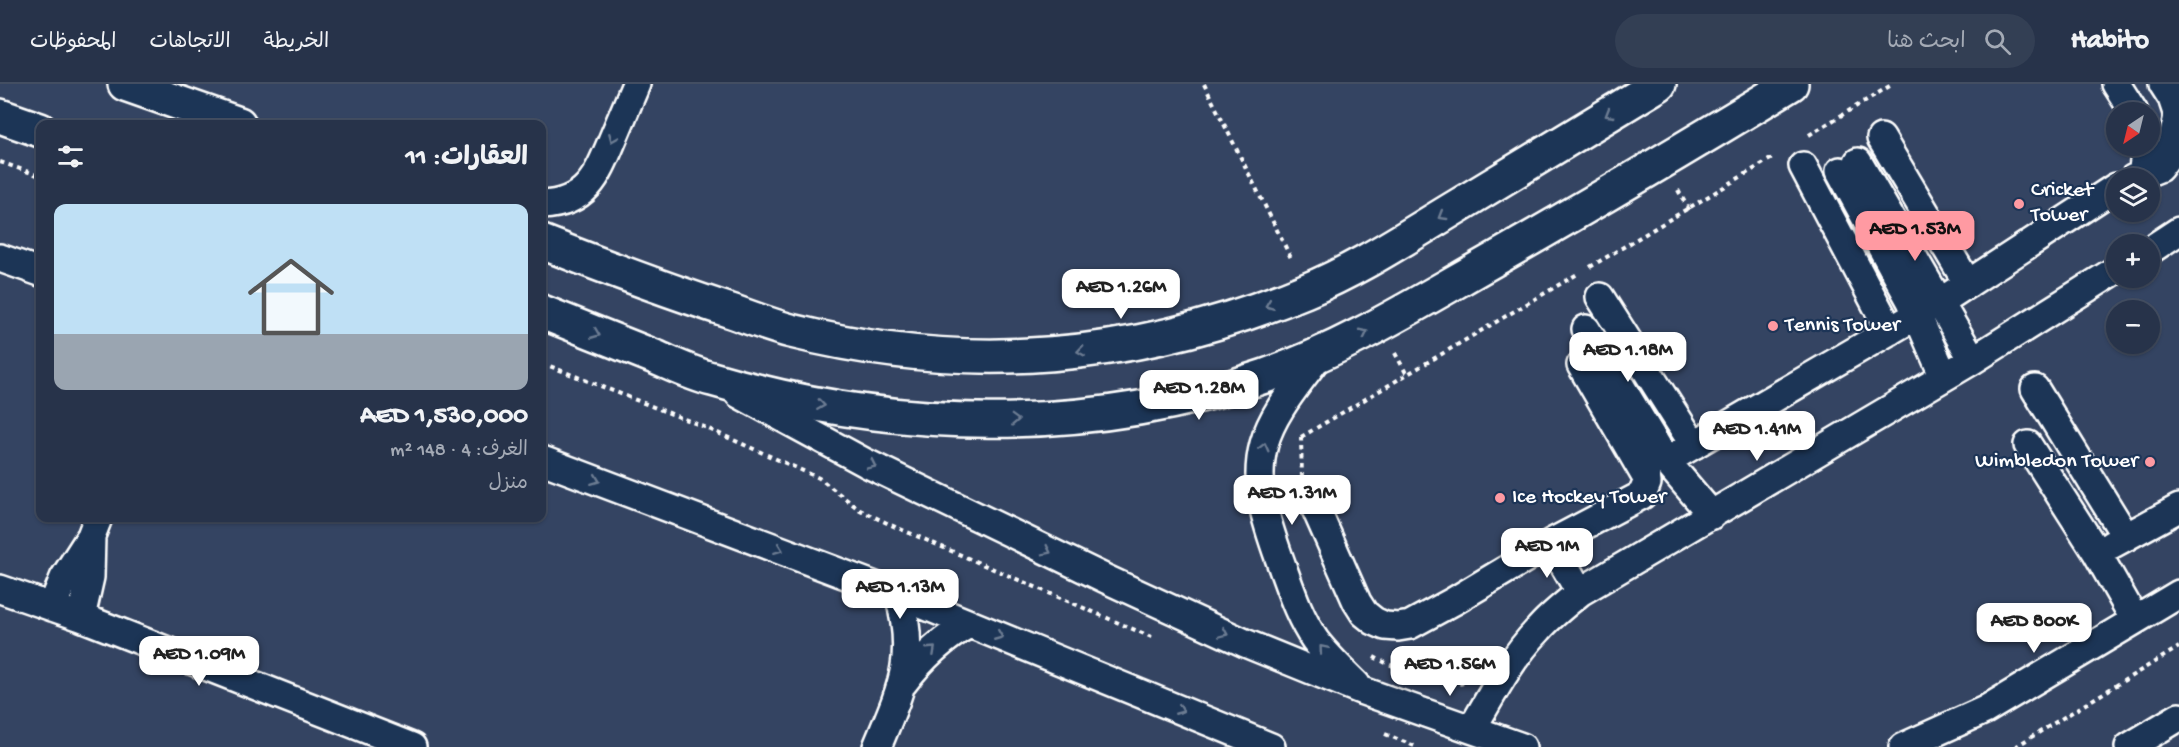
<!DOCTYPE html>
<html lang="ar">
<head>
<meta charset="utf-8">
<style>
	:root { --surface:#27334a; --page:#333f54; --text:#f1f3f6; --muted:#a4aab5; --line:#434e62; --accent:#ff9aa2 }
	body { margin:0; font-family:"Gochi Hand","Playpen Sans Arabic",sans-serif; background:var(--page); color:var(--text); direction:rtl; height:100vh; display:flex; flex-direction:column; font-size:22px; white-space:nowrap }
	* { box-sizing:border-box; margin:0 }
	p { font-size:20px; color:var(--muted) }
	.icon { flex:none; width:33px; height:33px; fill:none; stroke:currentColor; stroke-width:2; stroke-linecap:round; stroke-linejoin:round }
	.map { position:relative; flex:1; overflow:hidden; direction:ltr }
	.side { position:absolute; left:36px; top:36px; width:510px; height:402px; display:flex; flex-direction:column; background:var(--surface); border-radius:12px; box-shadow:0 2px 4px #0004,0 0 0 2px var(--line); direction:rtl }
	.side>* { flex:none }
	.needle { width:39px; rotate:215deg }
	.tools { position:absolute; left:2106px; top:18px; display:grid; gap:12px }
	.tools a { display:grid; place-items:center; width:54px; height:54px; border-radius:50%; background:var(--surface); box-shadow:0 2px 4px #0004,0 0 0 2px var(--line); font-size:30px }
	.price { position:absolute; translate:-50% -51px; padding:0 14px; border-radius:12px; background:#fff; color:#222; font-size:20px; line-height:39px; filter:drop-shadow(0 2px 3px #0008) }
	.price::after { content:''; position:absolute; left:50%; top:36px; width:18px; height:14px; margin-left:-9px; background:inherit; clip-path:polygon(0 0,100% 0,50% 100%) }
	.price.current { background:var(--accent); color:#111 }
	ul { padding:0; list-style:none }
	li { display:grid; align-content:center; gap:12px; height:318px; padding:0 18px }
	li span { display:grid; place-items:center; height:186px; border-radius:12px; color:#555 }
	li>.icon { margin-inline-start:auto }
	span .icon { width:108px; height:108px; fill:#fffc; stroke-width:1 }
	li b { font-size:26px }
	h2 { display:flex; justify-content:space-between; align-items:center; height:72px; padding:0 18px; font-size:26px }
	header { display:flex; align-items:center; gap:36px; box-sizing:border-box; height:84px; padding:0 30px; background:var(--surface); border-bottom:2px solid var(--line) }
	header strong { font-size:28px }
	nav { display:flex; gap:33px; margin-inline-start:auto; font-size:21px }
	.search { width:420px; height:54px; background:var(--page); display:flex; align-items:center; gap:15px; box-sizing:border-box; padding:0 21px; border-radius:33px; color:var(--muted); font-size:22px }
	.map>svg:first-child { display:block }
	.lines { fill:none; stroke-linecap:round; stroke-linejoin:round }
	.minor-casing { stroke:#fff; stroke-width:32 }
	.tertiary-casing { stroke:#fff; stroke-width:38 }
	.path { stroke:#fff; stroke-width:4; stroke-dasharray:4.5 4.5; stroke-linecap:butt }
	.minor { stroke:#1d3557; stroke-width:27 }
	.tertiary { stroke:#1d3557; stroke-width:33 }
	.oneway { stroke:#6c7c92 }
	.poi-dot { fill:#ff9aa2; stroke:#1d3557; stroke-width:2 }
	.labels { text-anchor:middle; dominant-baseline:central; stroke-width:4.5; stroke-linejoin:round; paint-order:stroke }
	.poi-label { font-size:22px; fill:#fff; stroke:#1d3557; text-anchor:start }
</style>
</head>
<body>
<header>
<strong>Habito</strong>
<div class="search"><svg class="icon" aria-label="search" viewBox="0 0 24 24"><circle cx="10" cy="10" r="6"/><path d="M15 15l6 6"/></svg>ابحث هنا</div>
<nav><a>الخريطة</a><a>الاتجاهات</a><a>المحفوظات</a></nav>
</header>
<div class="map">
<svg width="2179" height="663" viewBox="0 0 2179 663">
	<rect width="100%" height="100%" fill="#344462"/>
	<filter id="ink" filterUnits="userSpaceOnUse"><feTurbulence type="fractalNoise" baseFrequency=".0167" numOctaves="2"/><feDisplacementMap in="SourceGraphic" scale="12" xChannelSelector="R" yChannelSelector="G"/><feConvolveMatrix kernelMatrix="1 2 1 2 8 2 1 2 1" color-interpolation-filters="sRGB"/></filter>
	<g filter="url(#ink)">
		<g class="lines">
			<defs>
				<path id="minor" d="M2116,0L2134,28
					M1881,54L1968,200
					M1858,78L1973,276
					M1803,82L1890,247
					M1840,87L1911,217L1944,293
					M2142,92L2146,62
					M2134,94L2159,84L2170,69L2178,32L2172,14L2163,0
					M542,121C586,119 597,93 612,57C620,38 628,19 636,0
					M2150,166L2179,147
					M0,174L40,188
					M1600,213L1694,361
					M1940,218L2116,103
					M1586,245L1666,377L1712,431
					M1319,271C1300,298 1273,327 1264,360C1252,404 1269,445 1283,485C1292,510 1300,534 1315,556C1327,572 1342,586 1356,600
					M2035,305L2126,453
					M739,310L866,379L1106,495L1245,559L1363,607L1522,663
					M2028,361L2097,469L2135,536
					M542,376L899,511L1271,663
					M1666,377L1917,231
					M1315,423L1357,518L1364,529L1374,537L1385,542L1398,543L1410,541L1454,517L1551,459L1642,411L1647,399L1646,393L1581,281
					M1551,459L1580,508
					M2111,461L2179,424
					M0,505L81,533L412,663
					M52,523L64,494L91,452L98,434
					M81,533L90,493L91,452
					M903,599C922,574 942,555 969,540
					M1472,645C1492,610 1511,574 1539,545C1551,531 1566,520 1580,508L1973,276L2116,186
					M877,663C901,605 917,575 899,511
					M1903,663L1985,626L2179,510
					M2129,663L2179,633"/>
				<path id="tertiary" d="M125,0L239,40
					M0,32L40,46
					M542,158C605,183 669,207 734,228C753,235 772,242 791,247C968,291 1137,277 1305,207C1359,185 1408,152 1458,122C1525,81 1592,41 1659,0
					M542,228C579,243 617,258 655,273C674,281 692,290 712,295C892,348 1086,353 1265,292C1344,265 1416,220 1488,179C1590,121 1691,61 1791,0"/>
			</defs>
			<use href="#minor" class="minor-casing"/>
			<use href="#tertiary" class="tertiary-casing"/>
			<path class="path" d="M1204,0L1292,176
				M1809,51L1893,0
				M0,78L40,92
				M1678,106L1689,126
				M1590,183L1774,73
				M1395,269L1406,289
				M542,279L702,342L819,394L860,426L891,441L1156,555
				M1301,353L1579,189
				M1301,353L1302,395
				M1374,573C1390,582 1446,604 1463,599
				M1385,650L1417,663
				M2015,663L2179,563"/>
			<use href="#minor" class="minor"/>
			<use href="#tertiary" class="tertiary"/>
		</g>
		<defs><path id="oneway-chevron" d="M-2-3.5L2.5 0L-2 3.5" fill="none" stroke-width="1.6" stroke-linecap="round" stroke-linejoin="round" transform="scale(1.5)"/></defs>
		<g class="oneway">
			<use href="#oneway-chevron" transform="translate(1609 30) rotate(149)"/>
			<use href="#oneway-chevron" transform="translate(613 54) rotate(113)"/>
			<use href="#oneway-chevron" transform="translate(1442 132) rotate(149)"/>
			<use href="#oneway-chevron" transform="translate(1269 221) rotate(159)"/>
			<use href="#oneway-chevron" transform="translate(1364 249) rotate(-26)"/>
			<use href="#oneway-chevron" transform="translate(596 250) rotate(22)"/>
			<use href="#oneway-chevron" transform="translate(1081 267) rotate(172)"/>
			<use href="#oneway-chevron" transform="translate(821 321) rotate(8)"/>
			<use href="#oneway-chevron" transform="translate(1015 336) rotate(-2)"/>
			<use href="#oneway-chevron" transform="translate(1264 363) rotate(-76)"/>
			<use href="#oneway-chevron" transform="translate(872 381) rotate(26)"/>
			<use href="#oneway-chevron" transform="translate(596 396) rotate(21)"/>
			<use href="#oneway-chevron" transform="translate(779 465) rotate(21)"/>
			<use href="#oneway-chevron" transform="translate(1047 467) rotate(26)"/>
			<use href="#oneway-chevron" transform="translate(1224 549) rotate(24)"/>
			<use href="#oneway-chevron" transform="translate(999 552) rotate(22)"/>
			<use href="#oneway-chevron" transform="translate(1323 565) rotate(-130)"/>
			<use href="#oneway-chevron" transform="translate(932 566) rotate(-43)"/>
			<use href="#oneway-chevron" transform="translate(1180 626) rotate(22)"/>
		</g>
	</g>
	<g class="poi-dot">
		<circle cx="2019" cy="120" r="6"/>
		<circle cx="1773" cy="242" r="6"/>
		<circle cx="2150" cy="378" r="6"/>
		<circle cx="1500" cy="414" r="6"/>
	</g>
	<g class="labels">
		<g class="poi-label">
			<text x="2031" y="107">Cricket<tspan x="2031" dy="25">Tower</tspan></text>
			<text x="1785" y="242">Tennis Tower</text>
			<text x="2138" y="378" text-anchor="end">Wimbledon Tower</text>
			<text x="1512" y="414">Ice Hockey Tower</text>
		</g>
	</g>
</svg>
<div class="tools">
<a><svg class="needle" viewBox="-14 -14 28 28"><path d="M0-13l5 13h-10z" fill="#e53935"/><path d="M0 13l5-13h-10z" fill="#a4aab5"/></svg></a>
<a><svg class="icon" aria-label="layers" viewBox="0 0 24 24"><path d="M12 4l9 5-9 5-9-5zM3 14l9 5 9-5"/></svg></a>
<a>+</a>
<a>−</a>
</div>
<b class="price current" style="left:1915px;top:178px">AED 1.53M</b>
<b class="price" style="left:1121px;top:236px">AED 1.26M</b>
<b class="price" style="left:1628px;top:299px">AED 1.18M</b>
<b class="price" style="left:1199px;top:337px">AED 1.28M</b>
<b class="price" style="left:1757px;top:378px">AED 1.41M</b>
<b class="price" style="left:1292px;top:442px">AED 1.31M</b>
<b class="price" style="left:1547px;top:495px">AED 1M</b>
<b class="price" style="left:900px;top:536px">AED 1.13M</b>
<b class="price" style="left:2034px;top:570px">AED 800K</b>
<b class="price" style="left:199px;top:603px">AED 1.09M</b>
<b class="price" style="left:1450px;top:613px">AED 1.56M</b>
<section class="side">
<h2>العقارات: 11<svg class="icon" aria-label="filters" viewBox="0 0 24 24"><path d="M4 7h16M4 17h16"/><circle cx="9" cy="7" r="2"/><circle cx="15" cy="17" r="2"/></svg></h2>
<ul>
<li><span style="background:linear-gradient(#bfe0f5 70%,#9aa5b1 0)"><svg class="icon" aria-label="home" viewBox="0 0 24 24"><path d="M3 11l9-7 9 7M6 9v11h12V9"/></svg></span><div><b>AED 1,530,000</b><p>الغرف: 4 · 148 m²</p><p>منزل</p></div></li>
</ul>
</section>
</div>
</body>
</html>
